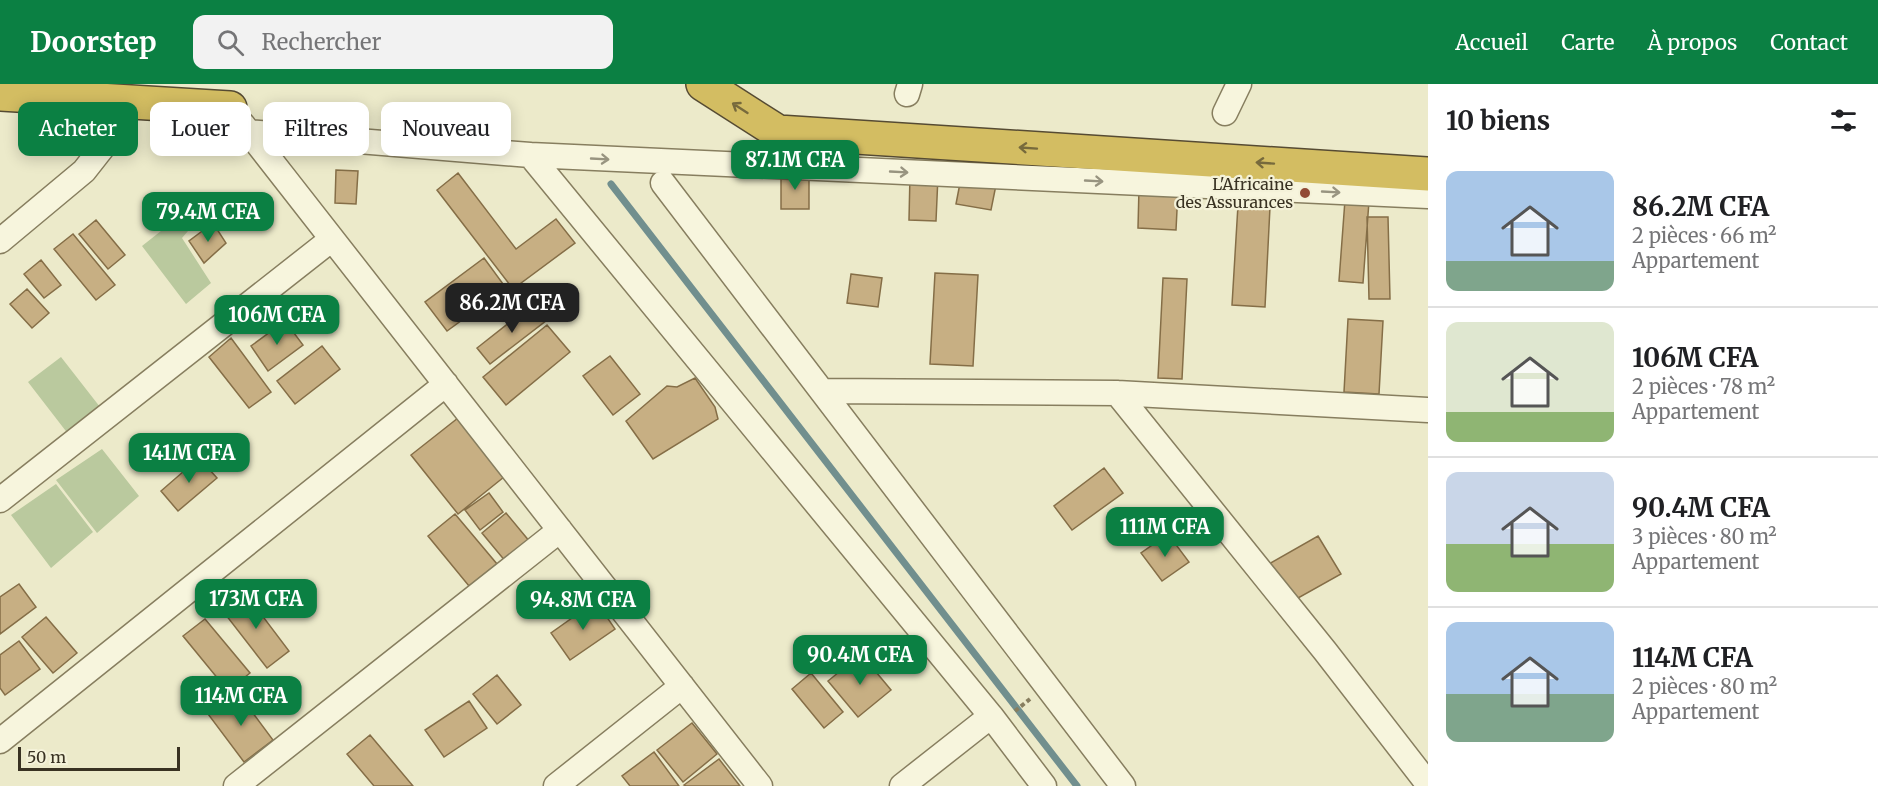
<!DOCTYPE html>
<html lang="fr">
<head>
<meta charset="utf-8">
<style>
	:root { --surface:#fff; --page:#f2f2f2; --text:#202124; --muted:#757577; --line:#e0e0e0; --accent:#0b8043 }
	body { margin:0; font-family:Merriweather,serif; background:var(--page); color:var(--text); height:100vh; display:flex; flex-direction:column; font-size:22px; white-space:nowrap }
	* { box-sizing:border-box; margin:0 }
	p { font-size:20px; color:var(--muted) }
	.icon { flex:none; width:33px; height:33px; fill:none; stroke:currentColor; stroke-width:2; stroke-linecap:round; stroke-linejoin:round }
	.map { position:relative; flex:1; overflow:hidden }
	.panel { display:flex; flex-direction:column; background:var(--surface); width:450px }
	.panel>* { flex:none }
	.hud { position:absolute; left:18px; top:18px; width:570px; height:54px; display:flex; gap:12px }
	.scale { position:absolute; left:18px; bottom:15px; width:162px; box-sizing:border-box; padding-left:6px; border:3px solid #393222; border-top:0; font-size:16px; line-height:21px; white-space:nowrap; color:#393222; -webkit-text-stroke:4px #f4f2d9; paint-order:stroke }
	.price { position:absolute; translate:-50% -51px; padding:0 14px; border-radius:12px; background:var(--accent); color:#fff; font-size:20px; line-height:39px; filter:drop-shadow(0 2px 3px #0008) }
	.price::after { content:''; position:absolute; left:50%; top:36px; width:18px; height:14px; margin-left:-9px; background:inherit; clip-path:polygon(0 0,100% 0,50% 100%) }
	.price.on { background:#222; color:#fff }
	ul { padding:0; list-style:none }
	li { display:flex; align-items:center; gap:18px; height:150px; padding:0 18px }
	li+li { border-top:2px solid var(--line) }
	li span { display:grid; place-items:center; flex:none; width:168px; height:120px; border-radius:12px; color:#555 }
	li>.icon { margin-inline-start:auto }
	span .icon { width:72px; height:72px; fill:#fffc; stroke-width:1 }
	li b { font-size:26px }
	h2 { display:flex; justify-content:space-between; align-items:center; height:72px; padding:0 18px; font-size:26px }
	.pill { padding:0 21px; border-radius:12px; background:var(--surface); box-shadow:0 3px 15px #0003; font-size:21px; line-height:54px }
	.pill.on { background:var(--accent); color:#fff }
	header { display:flex; align-items:center; gap:36px; box-sizing:border-box; height:84px; padding:0 30px; background:var(--accent); color:#fff }
	header strong { font-size:28px }
	nav { display:flex; gap:33px; margin-inline-start:auto; font-size:21px }
	.search { width:420px; height:54px; background:var(--page); display:flex; align-items:center; gap:15px; box-sizing:border-box; padding:0 21px; border-radius:12px; color:var(--muted); font-size:22px }
	main { display:flex; flex:1; min-height:0 }
	.map>svg:first-child { display:block }
	.green { fill:#bac99e }
	.lines { fill:none; stroke-linecap:round; stroke-linejoin:round }
	.stream { stroke:#718f8e; stroke-width:7 }
	.building { fill:#c7af83; stroke:#856e47; stroke-width:1.5 }
	.minor-casing { stroke:#877e5f; stroke-width:27 }
	.highway-casing { stroke:#564b33; stroke-width:36 }
	.path { stroke:#877e5f; stroke-width:4; stroke-dasharray:4.5 3; stroke-linecap:butt }
	.minor { stroke:#f7f5dd; stroke-width:24 }
	.highway { stroke:#d3bd62; stroke-width:33 }
	.oneway { stroke:#776a3c }
	.oneway2 { stroke:#989480 }
	.poi-dot { fill:#924a34; stroke:#f4f2d9; stroke-width:2 }
	.labels { text-anchor:middle; dominant-baseline:central; stroke-width:4.5; stroke-linejoin:round; paint-order:stroke }
	.poi-label { font-size:16px; fill:#393222; stroke:#f4f2d9; text-anchor:end }
</style>
</head>
<body>
<header>
<strong>Doorstep</strong>
<div class="search"><svg class="icon" aria-label="search" viewBox="0 0 24 24"><circle cx="10" cy="10" r="6"/><path d="M15 15l6 6"/></svg>Rechercher</div>
<nav><a>Accueil</a><a>Carte</a><a>À propos</a><a>Contact</a></nav>
</header>
<main>
<div class="map">
<svg width="1428" height="702" viewBox="0 0 1428 702">
	<rect width="100%" height="100%" fill="#eceaca"/>
	<path class="green" d="M190,124L194,140L182,154L211,199L186,220L142,162Z
		M61,273L100,323L72,355L28,298Z
		M102,365L139,412L97,449L56,396Z
		M56,400L93,448L51,484L11,431Z"/>
	<g class="lines">
		<path class="stream" d="M611,100L1077,702"/>
	</g>
	<path class="building" d="M336,86L358,87L356,120L335,119Z
		M458,89L516,165L556,135L575,159L513,205L437,106Z
		M781,90H809V125H781Z
		M910,91L938,92L936,137L909,136Z
		M961,94L996,101L991,126L956,120Z
		M1139,104L1178,106L1176,146L1138,144Z
		M1345,116L1369,117L1363,199L1339,197Z
		M1238,121L1270,123L1265,223L1232,221Z
		M1367,133H1388L1390,215H1369Z
		M96,136L125,171L108,185L79,150Z
		M213,139L226,159L204,179L189,157Z
		M73,150L115,201L96,216L54,165Z
		M484,174L506,204L447,247L425,218Z
		M41,176L61,201L44,214L24,190Z
		M935,189L978,191L973,282L930,280Z
		M851,190L882,194L878,223L847,219Z
		M1163,194L1187,195L1182,295L1158,294Z
		M27,205L49,229L32,244L10,220Z
		M534,219L547,236L490,280L477,264Z
		M1348,235L1383,237L1379,310L1344,308Z
		M285,237L303,261L268,287L251,262Z
		M547,241L570,268L506,321L483,293Z
		M231,254L271,308L249,324L209,273Z
		M322,262L340,285L295,320L277,297Z
		M610,272L640,310L613,331L583,292Z
		M695,294L715,323L718,335L653,375L626,337L667,302L677,303Z
		M458,334L504,393L458,430L411,371Z
		M199,374L217,394L178,427L161,407Z
		M1104,384L1123,409L1072,446L1054,422Z
		M489,409L503,428L480,446L465,426Z
		M506,429L530,458L506,478L482,449Z
		M455,430L497,480L469,502L428,452Z
		M1168,450L1189,478L1162,497L1141,469Z
		M1318,452L1341,490L1291,518L1269,480Z
		M19,500L36,523L0,550V513Z
		M245,509L289,567L267,584L222,526Z
		M596,517L615,545L570,576L551,549Z
		M46,533L77,569L53,589L22,553Z
		M205,535L250,589L228,607L183,552Z
		M19,557L40,585L5,611L0,604V571Z
		M861,570L891,606L858,633L828,597Z
		M811,589L843,628L824,644L792,605Z
		M497,591L521,621L497,640L473,610Z
		M238,609L273,656L244,678L208,630Z
		M469,617L487,644L444,673L425,646Z
		M692,639L717,670L683,698L657,666Z
		M370,651L413,702H374L347,670Z
		M654,668L679,702H630L622,692Z
		M719,675L740,702H686L684,701Z"/>
	<g class="lines">
		<defs>
			<path id="minor" d="M907,10L910,0
				M1225,29L1239,0
				M243,41L760,702
				M248,48L530,71L1428,112
				M530,71L991,632L1044,702
				M663,99L1123,702
				M0,157L84,87L117,45L122,18
				M822,307L1117,309L1428,326
				M1117,309L1325,567L1428,700
				M0,416L332,155
				M0,657L446,300
				M236,702L560,446
				M556,702L682,602
				M902,702L991,632"/>
			<path id="highway" d="M703,0L778,48L1428,90
				M0,10L230,24"/>
		</defs>
		<use href="#minor" class="minor-casing"/>
		<use href="#highway" class="highway-casing"/>
		<path class="path" d="M1015,627L1030,615"/>
		<use href="#minor" class="minor"/>
		<use href="#highway" class="highway"/>
	</g>
	<defs><path id="oneway-shaft" d="M-6 0H5M1.5-3L5.5 0L1.5 3" fill="none" stroke-width="1.6" stroke-linecap="round" stroke-linejoin="round" transform="scale(1.5)"/></defs>
	<g class="oneway">
		<use href="#oneway-shaft" transform="translate(740 24) rotate(-147)"/>
		<use href="#oneway-shaft" transform="translate(1028 64) rotate(-176)"/>
		<use href="#oneway-shaft" transform="translate(1265 79) rotate(-176)"/>
	</g>
	<g class="oneway2">
		<use href="#oneway-shaft" transform="translate(600 75) rotate(3)"/>
		<use href="#oneway-shaft" transform="translate(899 88) rotate(3)"/>
		<use href="#oneway-shaft" transform="translate(1094 97) rotate(3)"/>
		<use href="#oneway-shaft" transform="translate(1331 108) rotate(3)"/>
	</g>
	<circle class="poi-dot" cx="1305" cy="109" r="6"/>
	<g class="labels">
		<g class="poi-label">
			<text x="1293" y="100">L'Africaine<tspan x="1293" dy="18">des Assurances</tspan></text>
		</g>
	</g>
</svg>
<div class="scale">50 m</div>
<b class="price" style="left:795px;top:107px">87.1M CFA</b>
<b class="price" style="left:208px;top:159px">79.4M CFA</b>
<b class="price on" style="left:512px;top:250px">86.2M CFA</b>
<b class="price" style="left:277px;top:262px">106M CFA</b>
<b class="price" style="left:189px;top:400px">141M CFA</b>
<b class="price" style="left:1165px;top:474px">111M CFA</b>
<b class="price" style="left:256px;top:546px">173M CFA</b>
<b class="price" style="left:583px;top:547px">94.8M CFA</b>
<b class="price" style="left:860px;top:602px">90.4M CFA</b>
<b class="price" style="left:241px;top:643px">114M CFA</b>
<div class="hud">
<a class="pill on">Acheter</a>
<a class="pill">Louer</a>
<a class="pill">Filtres</a>
<a class="pill">Nouveau</a>
</div>
</div>
<section class="panel">
<h2>10 biens<svg class="icon" aria-label="filters" viewBox="0 0 24 24"><path d="M4 7h16M4 17h16"/><circle cx="9" cy="7" r="2"/><circle cx="15" cy="17" r="2"/></svg></h2>
<ul>
<li><span style="background:linear-gradient(#a9c7e8 75%,#7fa58c 0)"><svg class="icon" aria-label="home" viewBox="0 0 24 24"><path d="M3 11l9-7 9 7M6 9v11h12V9"/></svg></span><div><b>86.2M CFA</b><p>2 pièces · 66 m²</p><p>Appartement</p></div></li>
<li><span style="background:linear-gradient(#dfe7d0 75%,#8fb573 0)"><svg class="icon" aria-label="home" viewBox="0 0 24 24"><path d="M3 11l9-7 9 7M6 9v11h12V9"/></svg></span><div><b>106M CFA</b><p>2 pièces · 78 m²</p><p>Appartement</p></div></li>
<li><span style="background:linear-gradient(#c9d6e8 60%,#8fb573 0)"><svg class="icon" aria-label="home" viewBox="0 0 24 24"><path d="M3 11l9-7 9 7M6 9v11h12V9"/></svg></span><div><b>90.4M CFA</b><p>3 pièces · 80 m²</p><p>Appartement</p></div></li>
<li><span style="background:linear-gradient(#a9c7e8 60%,#7fa58c 0)"><svg class="icon" aria-label="home" viewBox="0 0 24 24"><path d="M3 11l9-7 9 7M6 9v11h12V9"/></svg></span><div><b>114M CFA</b><p>2 pièces · 80 m²</p><p>Appartement</p></div></li>
</ul>
</section>
</main>
</body>
</html>
